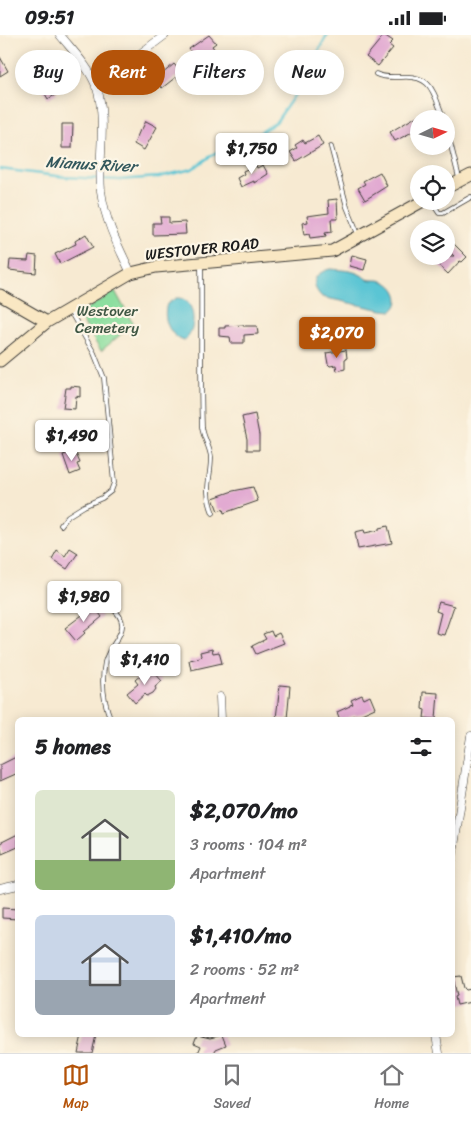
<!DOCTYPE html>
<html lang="en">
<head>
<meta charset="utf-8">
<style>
	:root { --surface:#fff; --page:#f2f2f2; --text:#202124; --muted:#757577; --line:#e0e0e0; --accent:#b45309 }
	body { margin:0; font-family:Sriracha,sans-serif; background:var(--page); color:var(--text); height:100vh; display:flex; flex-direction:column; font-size:19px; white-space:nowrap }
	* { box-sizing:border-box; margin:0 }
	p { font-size:16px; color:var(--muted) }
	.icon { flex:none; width:28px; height:28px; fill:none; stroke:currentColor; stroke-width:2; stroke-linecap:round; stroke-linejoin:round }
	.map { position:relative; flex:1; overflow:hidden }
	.drawer { position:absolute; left:15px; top:682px; width:440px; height:320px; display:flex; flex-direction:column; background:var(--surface); border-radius:8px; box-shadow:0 2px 12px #0003 }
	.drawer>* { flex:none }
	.banner { position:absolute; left:15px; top:15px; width:441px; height:45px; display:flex; gap:10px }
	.needle { width:32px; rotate:85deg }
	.fabs { position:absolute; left:410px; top:75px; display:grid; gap:10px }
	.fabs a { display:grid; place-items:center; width:45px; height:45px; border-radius:50%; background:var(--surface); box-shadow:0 2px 12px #0003; font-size:25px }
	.price { position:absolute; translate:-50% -42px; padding:0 11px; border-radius:5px; background:#fff; color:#222; font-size:16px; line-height:32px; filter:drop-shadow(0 1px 2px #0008) }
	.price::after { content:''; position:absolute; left:50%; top:30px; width:15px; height:11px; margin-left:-8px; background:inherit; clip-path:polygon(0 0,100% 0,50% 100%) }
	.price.on { background:var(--accent); color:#fff }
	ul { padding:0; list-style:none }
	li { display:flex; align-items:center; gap:15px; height:125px; padding:0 20px }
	li span { display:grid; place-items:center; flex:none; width:140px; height:100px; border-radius:8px; color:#555 }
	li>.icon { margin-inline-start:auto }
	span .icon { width:60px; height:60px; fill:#fffc; stroke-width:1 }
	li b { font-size:21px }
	h2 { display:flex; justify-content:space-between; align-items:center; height:60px; padding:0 20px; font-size:21px }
	.tag { padding:0 18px; border-radius:22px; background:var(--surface); box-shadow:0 2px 12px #0003; font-size:18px; line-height:45px }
	.tag.on { background:var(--accent); color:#fff }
	.status { display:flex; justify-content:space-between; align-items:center; height:35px; padding:0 25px; background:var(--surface); direction:ltr }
	.status svg { height:14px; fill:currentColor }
	.dock { display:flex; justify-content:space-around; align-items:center; height:70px; border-top:1px solid var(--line); background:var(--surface); font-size:14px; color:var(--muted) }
	.dock a { display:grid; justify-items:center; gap:2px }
	.dock .on { color:var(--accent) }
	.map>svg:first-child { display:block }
	.green { fill:#8cde9f; stroke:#547d5e }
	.water { fill:#5ac5d4; stroke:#3b7078 }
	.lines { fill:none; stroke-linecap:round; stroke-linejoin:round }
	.stream { stroke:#5ac5d4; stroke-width:2.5 }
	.building { fill:#e2aad2 }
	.lane-casing { stroke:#3d3b37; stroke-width:5.5 }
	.street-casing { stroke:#3d3b37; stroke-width:9 }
	.secondary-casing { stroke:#3d3b37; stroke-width:13 }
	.lane { stroke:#fff; stroke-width:4 }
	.street { stroke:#fff; stroke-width:8 }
	.secondary { stroke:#f9e7c3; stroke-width:11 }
	.labels { text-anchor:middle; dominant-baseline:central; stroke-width:4.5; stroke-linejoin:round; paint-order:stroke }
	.street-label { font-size:15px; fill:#1c1c1c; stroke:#fcf5e5 }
	.park-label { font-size:15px; fill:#3e5643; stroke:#fcf5e5 }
	.water-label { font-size:16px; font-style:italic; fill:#32575c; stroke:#fcf5e5 }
</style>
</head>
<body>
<div class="status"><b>09:51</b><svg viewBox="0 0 49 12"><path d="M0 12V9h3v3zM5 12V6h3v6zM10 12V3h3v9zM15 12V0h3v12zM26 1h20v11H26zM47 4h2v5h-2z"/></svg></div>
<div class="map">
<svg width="471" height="1018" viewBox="0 0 471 1018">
	<rect width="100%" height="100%" fill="#fcf5e5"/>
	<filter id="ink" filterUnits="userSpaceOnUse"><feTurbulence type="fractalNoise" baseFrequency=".02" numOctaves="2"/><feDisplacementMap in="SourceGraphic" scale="10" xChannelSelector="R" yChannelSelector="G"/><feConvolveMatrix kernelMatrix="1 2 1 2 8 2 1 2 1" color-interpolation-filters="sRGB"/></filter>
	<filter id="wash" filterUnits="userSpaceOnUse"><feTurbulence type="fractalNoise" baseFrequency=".0096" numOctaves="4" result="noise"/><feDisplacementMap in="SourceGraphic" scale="20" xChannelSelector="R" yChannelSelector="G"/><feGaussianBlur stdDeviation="1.12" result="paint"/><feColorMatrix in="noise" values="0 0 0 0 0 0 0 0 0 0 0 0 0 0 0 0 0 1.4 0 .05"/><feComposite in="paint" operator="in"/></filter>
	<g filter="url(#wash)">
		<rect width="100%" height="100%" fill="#f7ead2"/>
		<path class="green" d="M115,256L133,289L101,316L78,279Z"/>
		<path class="water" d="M330,234C340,235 353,235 361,240C365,242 363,242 367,244C372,246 378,244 383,246C396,250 404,267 392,276L382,275L322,262C309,249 314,238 330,234Z
			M176,263C196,261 198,296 184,306C169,301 162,283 167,269Z"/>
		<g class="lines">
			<path class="stream" d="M0,134L65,142L119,145L159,142L192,134L221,114L246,107L276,87L298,55L327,0"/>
		</g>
		<g id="blocks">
			<path class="building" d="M209,0L216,8L212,11L215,15L199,28L189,14Z
				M384,0L393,6L389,10L393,13L378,31L366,22Z
				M0,22L8,36L0,41Z
				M174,29L186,43L180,47L176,42L162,53L155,45Z
				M43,33L57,59L48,64L33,38Z
				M419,80V90L414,93L416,95L395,106L390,97Z
				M146,86L157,92L144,115L134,109L140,95L141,96Z
				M62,89H73L72,113H62Z
				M318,101L323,110L296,126L290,117L297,113L295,110L303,105L305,108Z
				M256,130L257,133L263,130L268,139L254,148V146L241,152L237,143L244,139L243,136Z
				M380,137L387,151L365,165L358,153L365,149L363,146Z
				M337,164L338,184H331L332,197L325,198L326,201L310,203L309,199L304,200L302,188L308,187L307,181L329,178L328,165Z
				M160,182H169V188L185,187L186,199L153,200V188H161Z
				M86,199L93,212L60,229L55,219L76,209L75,206Z
				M453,208L467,222L462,227L460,226L448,239L429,221H454L447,214Z
				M29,220L37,221L36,238L9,235L10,225L28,226Z
				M352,220L367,224L364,235L350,231Z
				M243,290V291H257L258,299L244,300V308H231L230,302L219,301V293H225V291Z
				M346,315L347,323L345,324V334L337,336L336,330L330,331L328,329L326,318Z
				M71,351L80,352V362L76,361L75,374L63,373L66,353H71Z
				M255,379L259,400V415H247V404L242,382Z
				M75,416L80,428L77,429L80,436L70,440L63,420Z
				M253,452L258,466L224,478L223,474L218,476L213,463L233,456Z
				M388,491L392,508L358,514L355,497L364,495L365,498L379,495V493Z
				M70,513L78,518L67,534L52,524L57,515L65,521Z
				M439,567L454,571L444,600L436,598L441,578L436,576Z
				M94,571L102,582L84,597L85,598L76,606L65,593Z
				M271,596L273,601L279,598L284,608L256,619L252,611L266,604L263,599Z
				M212,614L213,618L219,617L222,628L191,635L189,625L199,623L201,621L200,617Z
				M153,636L162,646L155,652L156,654L153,658L147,661L145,659L135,668L127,658L138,649L135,645L143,638L146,642Z
				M280,650L290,651L287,684L276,683Z
				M423,657L438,658L436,684L424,683L425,675L422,674Z
				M362,660L364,664L370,661L375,673L357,681L356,680L340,685L337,677L350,671V670L353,669L351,665Z
				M18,721V738L0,746V730Z
				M18,799V812L2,819L0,808Z
				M2,873L18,874V884L2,883Z
				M461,941L464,953L466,955L471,954V967L457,970L455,962L457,961L453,942Z
				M82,1000H96L92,1018H78Z
				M197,1000L210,1003L222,1000L226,1010L216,1014L214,1018H198L201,1011L194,1008Z"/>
		</g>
	</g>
	<g filter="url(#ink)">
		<use href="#blocks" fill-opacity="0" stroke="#3d3b37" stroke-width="1"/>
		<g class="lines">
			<defs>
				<path id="lane" d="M376,39C384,43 391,42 400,42C433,39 433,58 444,84
					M446,91L459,143
					M331,112L347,172L358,199
					M431,166L439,178H443L471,162
					M201,231C202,285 200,338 202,392C203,402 210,412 211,422C211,445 203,453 213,478
					M61,490L68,481L84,471L102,463L111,456L114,448L104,343L94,318L70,276
					M111,685C103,666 101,647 105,627C110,606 137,593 111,572"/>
				<path id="street" d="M60,0C73,16 90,33 97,53C107,86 98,122 101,156C105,186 118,211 131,238
					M96,52L165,0
					M220,662L221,685
					M452,824L471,701
					M0,854L18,850
					M436,1000L439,1018"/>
				<path id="secondary" d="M446,153L471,140
					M0,260L47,287
					M0,326L47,287L131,238L156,232L332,216L423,166"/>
			</defs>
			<use href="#lane" class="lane-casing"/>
			<use href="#street" class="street-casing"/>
			<use href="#secondary" class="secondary-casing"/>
			<use href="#lane" class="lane"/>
			<use href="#street" class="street"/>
			<use href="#secondary" class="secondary"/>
		</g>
	</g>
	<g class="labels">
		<g class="street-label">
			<text transform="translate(202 214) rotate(-6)">WESTOVER ROAD</text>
		</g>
		<g class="park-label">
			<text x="107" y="276">Westover<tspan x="107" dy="17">Cemetery</tspan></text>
		</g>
		<g class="water-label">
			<text transform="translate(91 129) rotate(3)">Mianus River</text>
		</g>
	</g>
</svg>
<div class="fabs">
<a><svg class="needle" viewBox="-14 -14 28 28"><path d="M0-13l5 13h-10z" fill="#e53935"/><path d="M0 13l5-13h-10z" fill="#757577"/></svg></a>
<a><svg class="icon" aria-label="locate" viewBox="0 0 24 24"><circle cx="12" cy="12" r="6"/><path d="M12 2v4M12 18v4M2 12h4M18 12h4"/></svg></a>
<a><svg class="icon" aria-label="layers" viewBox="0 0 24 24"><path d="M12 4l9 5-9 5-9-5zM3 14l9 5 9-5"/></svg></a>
</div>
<b class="price" style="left:252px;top:140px">$1,750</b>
<b class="price on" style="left:337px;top:324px">$2,070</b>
<b class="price" style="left:72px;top:427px">$1,490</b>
<b class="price" style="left:84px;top:588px">$1,980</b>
<b class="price" style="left:145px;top:651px">$1,410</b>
<div class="banner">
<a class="tag">Buy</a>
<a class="tag on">Rent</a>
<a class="tag">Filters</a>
<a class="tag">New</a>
</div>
<section class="drawer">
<h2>5 homes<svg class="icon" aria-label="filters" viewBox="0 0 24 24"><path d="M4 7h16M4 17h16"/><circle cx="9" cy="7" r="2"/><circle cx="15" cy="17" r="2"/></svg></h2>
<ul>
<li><span style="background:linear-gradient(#dfe7d0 70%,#8fb573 0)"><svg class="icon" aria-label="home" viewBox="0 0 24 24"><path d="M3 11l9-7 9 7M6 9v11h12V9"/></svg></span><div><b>$2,070/mo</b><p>3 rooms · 104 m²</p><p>Apartment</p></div></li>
<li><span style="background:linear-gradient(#c9d6e8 65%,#9aa5b1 0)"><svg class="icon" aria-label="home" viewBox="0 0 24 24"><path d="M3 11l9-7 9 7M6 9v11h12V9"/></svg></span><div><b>$1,410/mo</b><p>2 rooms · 52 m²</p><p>Apartment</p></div></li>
</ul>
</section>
</div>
<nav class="dock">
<a class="on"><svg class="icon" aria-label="map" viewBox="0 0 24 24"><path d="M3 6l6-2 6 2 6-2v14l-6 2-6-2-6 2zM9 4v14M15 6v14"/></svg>Map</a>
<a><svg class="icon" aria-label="saved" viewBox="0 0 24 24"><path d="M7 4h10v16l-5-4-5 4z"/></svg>Saved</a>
<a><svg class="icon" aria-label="home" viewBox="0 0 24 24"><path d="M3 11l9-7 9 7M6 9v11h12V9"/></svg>Home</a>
</nav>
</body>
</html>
